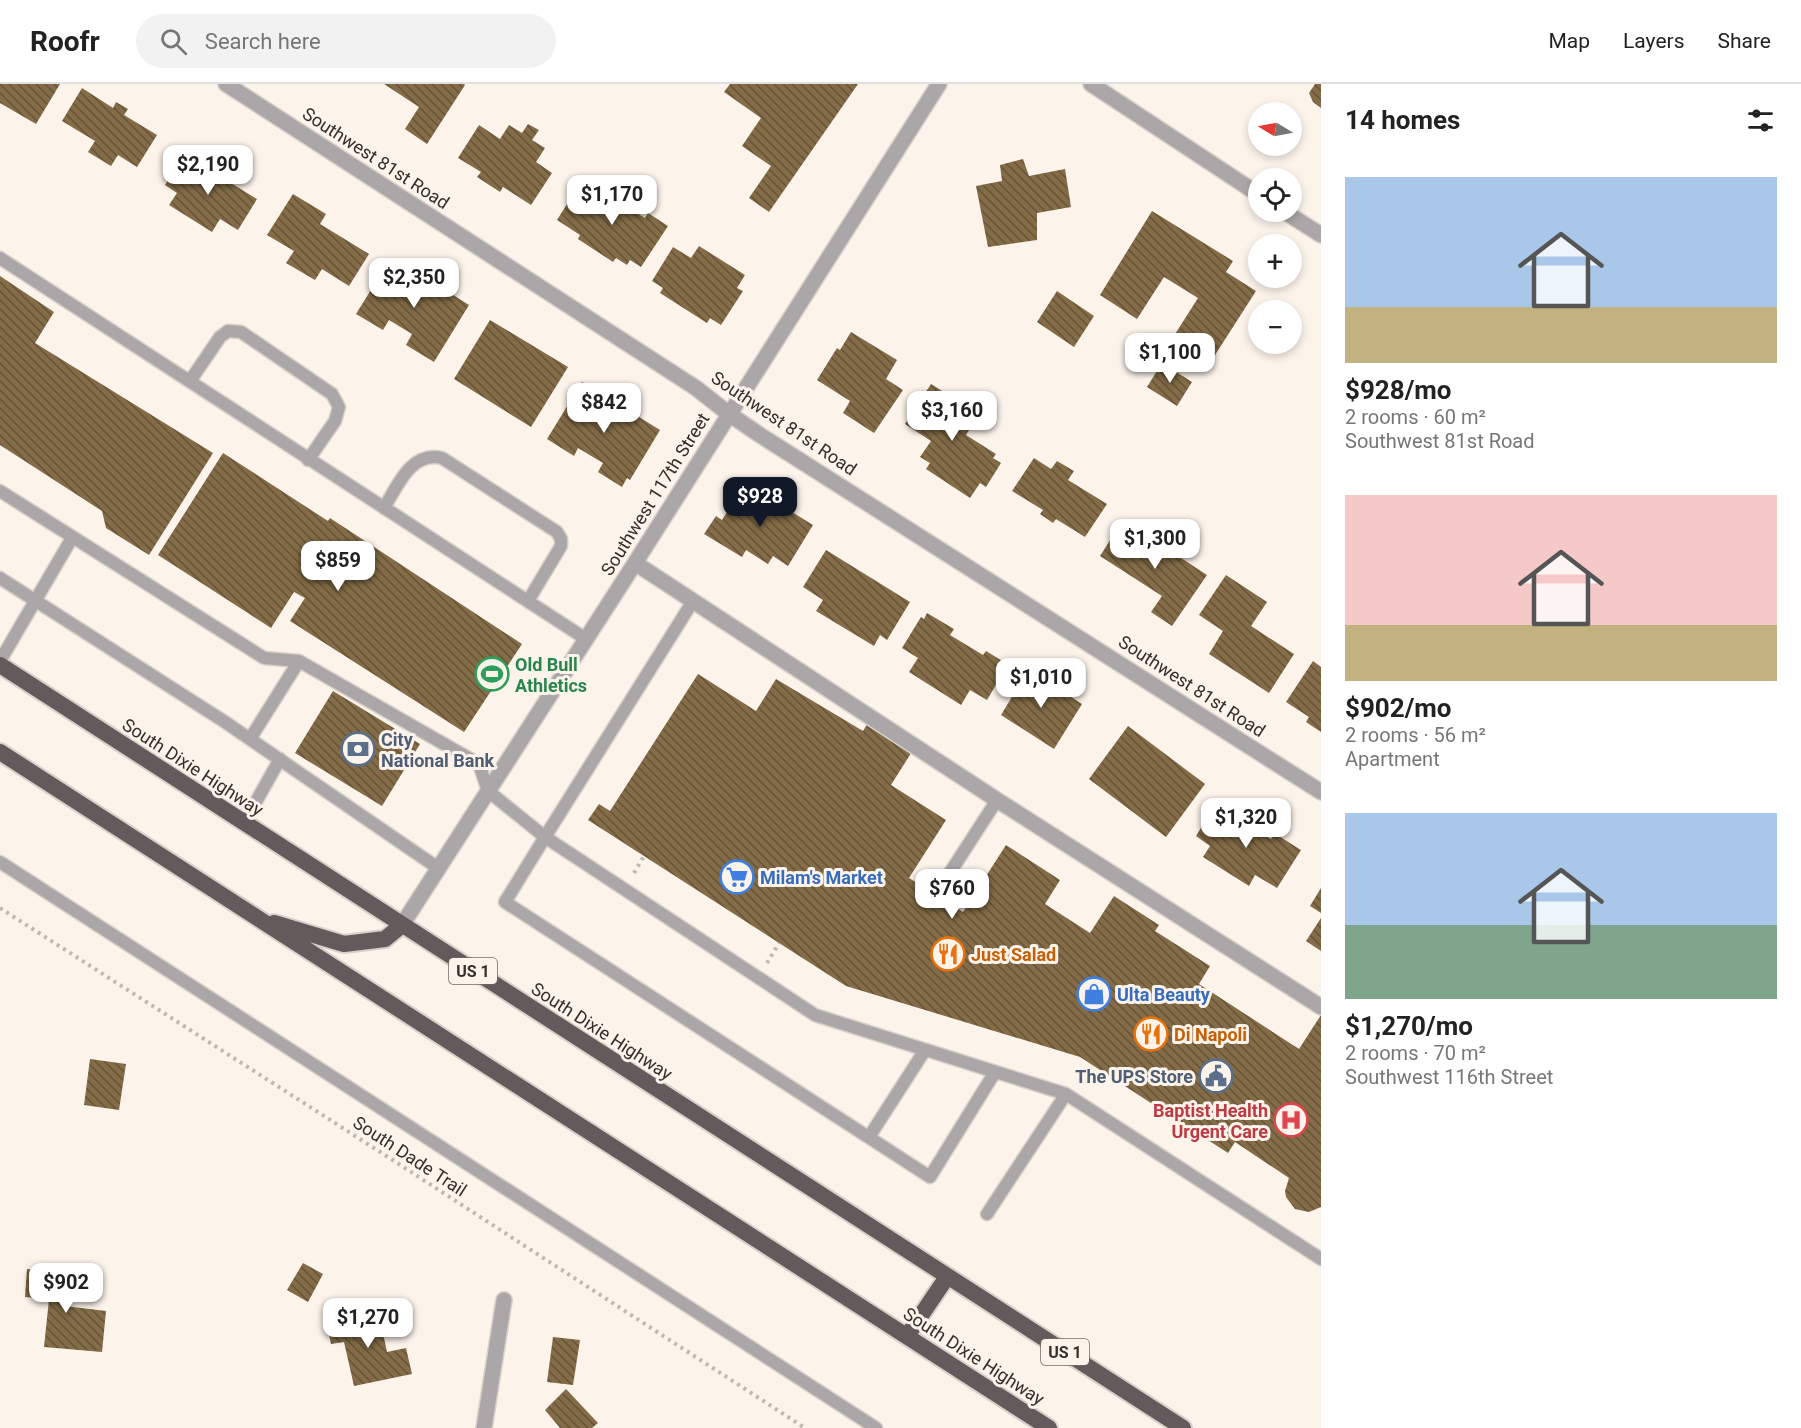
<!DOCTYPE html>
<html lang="en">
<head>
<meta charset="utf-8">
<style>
	:root { --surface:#fff; --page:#f2f2f2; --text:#222; --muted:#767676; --line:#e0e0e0; --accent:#111827 }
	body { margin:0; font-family:Roboto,sans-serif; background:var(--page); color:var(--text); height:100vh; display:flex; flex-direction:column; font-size:22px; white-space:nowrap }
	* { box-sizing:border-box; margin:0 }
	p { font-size:20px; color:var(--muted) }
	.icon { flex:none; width:33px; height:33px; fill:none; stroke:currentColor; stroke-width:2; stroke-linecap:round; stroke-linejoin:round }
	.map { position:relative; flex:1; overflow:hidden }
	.drawer { display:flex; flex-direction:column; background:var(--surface); width:480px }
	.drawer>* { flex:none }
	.needle { width:39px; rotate:280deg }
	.controls { position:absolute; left:1248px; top:18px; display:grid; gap:12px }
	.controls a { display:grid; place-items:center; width:54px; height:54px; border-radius:50%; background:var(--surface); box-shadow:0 3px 9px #0003; font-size:30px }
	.price { position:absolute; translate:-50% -51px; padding:0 14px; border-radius:12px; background:#fff; color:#222; font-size:20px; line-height:39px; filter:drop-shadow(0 2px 3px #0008) }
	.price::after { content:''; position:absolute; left:50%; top:36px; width:18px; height:14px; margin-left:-9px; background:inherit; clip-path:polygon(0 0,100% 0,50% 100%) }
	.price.selected { background:var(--accent); color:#fff }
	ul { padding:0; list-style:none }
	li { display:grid; align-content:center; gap:12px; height:318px; padding:0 24px }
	li span { display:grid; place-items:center; height:186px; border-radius:0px; color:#555 }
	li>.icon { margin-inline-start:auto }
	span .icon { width:108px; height:108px; fill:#fffc; stroke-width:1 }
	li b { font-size:26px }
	h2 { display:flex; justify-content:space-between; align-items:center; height:72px; padding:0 24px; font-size:26px }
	header { display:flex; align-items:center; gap:36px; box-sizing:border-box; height:84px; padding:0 30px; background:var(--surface); border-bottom:2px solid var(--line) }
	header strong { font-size:28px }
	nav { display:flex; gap:33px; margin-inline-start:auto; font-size:21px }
	.search { width:420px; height:54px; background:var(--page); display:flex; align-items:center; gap:15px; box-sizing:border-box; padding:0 21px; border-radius:33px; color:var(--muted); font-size:22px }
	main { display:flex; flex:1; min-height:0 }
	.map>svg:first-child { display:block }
	.building { fill:url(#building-back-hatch) }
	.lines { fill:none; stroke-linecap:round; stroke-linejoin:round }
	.service-casing { stroke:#d8d0c9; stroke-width:15 }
	.minor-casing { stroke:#d8d0c9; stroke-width:18 }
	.trunk-casing { stroke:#d8d0c9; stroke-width:20 }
	.path { stroke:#bfb7b1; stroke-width:4; stroke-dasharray:3 4.5; stroke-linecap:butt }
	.service { stroke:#aba6a7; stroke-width:12 }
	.minor { stroke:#aba6a7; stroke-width:15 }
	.trunk { stroke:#635a5c; stroke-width:16 }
	.labels { text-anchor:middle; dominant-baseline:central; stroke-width:6; stroke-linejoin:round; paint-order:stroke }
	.shield { fill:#fcf3eb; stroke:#6f6a65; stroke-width:1.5 }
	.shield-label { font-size:16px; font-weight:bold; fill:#332f2c }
	.street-label { font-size:18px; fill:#332f2c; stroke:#fcf3eb }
	.leisure-label { font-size:18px; font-weight:bold; fill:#27864d; stroke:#fcf3eb; text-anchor:start }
	.service-label { font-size:18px; font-weight:bold; fill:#4e5e75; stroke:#fcf3eb; text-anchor:start }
	.shop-label { font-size:18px; font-weight:bold; fill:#366cbe; stroke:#fcf3eb; text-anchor:start }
	.food-label { font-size:18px; font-weight:bold; fill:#c56008; stroke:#fcf3eb; text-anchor:start }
	.health-label { font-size:18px; font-weight:bold; fill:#be3a42; stroke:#fcf3eb; text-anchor:end }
</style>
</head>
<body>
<header>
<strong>Roofr</strong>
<div class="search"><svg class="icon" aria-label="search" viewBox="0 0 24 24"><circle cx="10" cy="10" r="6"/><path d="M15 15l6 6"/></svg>Search here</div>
<nav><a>Map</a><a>Layers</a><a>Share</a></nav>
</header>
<main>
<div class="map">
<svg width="1321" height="1344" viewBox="0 0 1321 1344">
	<defs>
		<pattern id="building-back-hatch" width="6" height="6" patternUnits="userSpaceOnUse" patternTransform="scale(1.5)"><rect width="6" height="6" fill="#836c47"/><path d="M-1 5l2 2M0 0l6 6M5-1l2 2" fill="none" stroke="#665438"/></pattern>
	</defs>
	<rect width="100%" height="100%" fill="#fcf3eb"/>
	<path class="building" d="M0,0H60L36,40L0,19Z
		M384,0H464L465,1L427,60L405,45L419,23Z
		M730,0H858L769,128L749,114L771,82L742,62L761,34L724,8Z
		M1315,0H1321V24L1313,18L1309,9Z
		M82,4L113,24L116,18L128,25L124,31L157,51L137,83L118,71L111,82L88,68L95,57L62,37Z
		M528,40L539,46L532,56L545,64L536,78L552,89L531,121L503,103L500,108L477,93L481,88L458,74L479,41L500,55L509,41L522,49Z
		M184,70L257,115L238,146L220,135L212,148L169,121L177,109L165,101Z
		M1023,75L1029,92L1065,85L1071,123L1037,129V156L988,163L976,102L1002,97L1000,81Z
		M579,101L594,110L598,104L609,112L612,108L625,117L623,121L645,134L648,129L668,142L641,183L630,176L627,181L616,174L613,178L578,155L580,151L557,136Z
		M293,110L326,130L320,140L369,170L349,202L322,185L315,196L286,179L294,167L267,151Z
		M1152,127L1233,177L1226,188L1256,207L1208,282L1170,258L1198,214L1164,193L1137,235L1100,211Z
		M699,162L745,191L737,204L743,207L721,241L710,234L707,239L660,209L663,204L652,197L673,163L691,174Z
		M394,174L469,221L434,278L406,261L412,250L389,236L383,246L356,230L374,201L376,202Z
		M0,192L54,228L35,259L213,369L149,471L106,444L102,427L0,361Z
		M1057,207L1094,232L1074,263L1037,238Z
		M490,236L568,283L531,343L454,295Z
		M851,248L897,276L886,295L903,306L874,349L843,329L850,317L817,296L837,264L840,266Z
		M1162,279L1192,298L1177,322L1147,303Z
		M582,298L660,346L630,396L627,394L622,403L598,388L603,379L578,364L574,372L547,355Z
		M931,300L971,325L968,330L976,335L966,351L996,370L993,374L1001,379L986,403L980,399L970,414L926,385L930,379L920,373L931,357L905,340Z
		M223,369L328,437L330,434L522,560L464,648L290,537L305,514L294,508L271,544L158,471Z
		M1034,374L1051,385L1057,377L1074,387L1068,396L1107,420L1085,453L1056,435L1053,439L1040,430L1043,426L1012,407Z
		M745,399L813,441L788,482L773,472L768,480L746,466L742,473L704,450L716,432L722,436Z
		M1123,436L1207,491L1172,542L1151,528L1162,512L1100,472Z
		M826,466L910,518L887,556L880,551L874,562L816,527L823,516L803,503Z
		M1226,491L1267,518L1251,542L1294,570L1269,609L1209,570L1223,547L1199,531Z
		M927,529L954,545L950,551L983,571L986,567L1012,583L1004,596L1000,594L987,616L970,606L961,621L909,588L918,574L902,564L921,533L924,535Z
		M1313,577L1321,583V648L1306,638L1309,633L1286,618Z
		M1028,586L1082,620L1054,665L1001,631Z
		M698,590L756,627L776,595L863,647L869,637L913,666L891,701L946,736L909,794L963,828L1006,761L1060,796L1045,820L1090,849L1114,812L1159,841L1155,847L1210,882L1199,900L1299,965L1321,931V1123L1309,1128L1295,1125L1286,1113L1285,1107L1289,1094L1235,1058L1228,1069L1080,973L846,902L588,736L599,720L610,727Z
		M333,607L420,660L382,722L295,669Z
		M1128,642L1205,700L1166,753L1089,695Z
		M1215,721L1271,755L1274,749L1301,766L1277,804L1255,791L1249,802L1203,773L1210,762L1196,752Z
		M1321,804V829L1310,822Z
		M1321,834V867L1306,857Z
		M90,975L126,980L119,1026L84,1021Z
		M303,1179L323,1190L308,1218L287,1206Z
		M27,1185L69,1189L65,1222L106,1227L102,1268L44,1263L49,1215L25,1213Z
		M378,1226L387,1268L406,1264L412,1290L354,1302L344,1258L331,1260L326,1236Z
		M553,1253L580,1256L573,1301L547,1298Z
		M566,1305L598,1339L592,1344H560L545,1326Z"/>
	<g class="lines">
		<defs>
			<path id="service" d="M0,174L586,555
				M190,297L220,253L228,247L241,248L332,310L339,323L335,337L308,376
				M0,407L264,574L299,577L479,680L488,707L545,753L693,517
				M384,424C398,401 411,367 442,374L557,448L561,455V462L528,517
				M0,494L225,638L438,784
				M0,577L72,454
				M250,655L299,577
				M244,739L280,675
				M0,778L876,1344
				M940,804L997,716
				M1066,1010L1321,1175
				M869,1053L925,966
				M987,1130L1066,1010L815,931L545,753L505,818L930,1093L995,988"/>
			<path id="minor" d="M226,0L696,304L729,330L760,351L1321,708
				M1091,0L1258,110
				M1285,128L1321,151
				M635,479L997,716L1321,923
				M402,841L635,479L939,0
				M484,1344L504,1216"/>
			<path id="trunk" d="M0,581L1183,1344
				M0,668L1049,1344
				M274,839L344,860L385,855L402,841
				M907,1252L947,1193"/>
		</defs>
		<use href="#service" class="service-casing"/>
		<use href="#minor" class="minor-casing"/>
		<use href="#trunk" class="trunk-casing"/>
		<path class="path" d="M634,789L644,772
			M0,824L388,1073L805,1344
			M767,879L779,859"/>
		<use href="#service" class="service"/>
		<use href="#minor" class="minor"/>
		<use href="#trunk" class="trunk"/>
	</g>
	<defs>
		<symbol id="stadium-ring" viewBox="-11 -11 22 22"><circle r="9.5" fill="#fcf3eb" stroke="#2e9e5b" stroke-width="1.5"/><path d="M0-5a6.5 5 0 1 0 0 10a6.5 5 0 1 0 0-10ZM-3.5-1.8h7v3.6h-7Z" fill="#2e9e5b"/></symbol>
		<symbol id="bank-ring" viewBox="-11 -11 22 22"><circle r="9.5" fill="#fcf3eb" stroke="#5c6f8a" stroke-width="1.5"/><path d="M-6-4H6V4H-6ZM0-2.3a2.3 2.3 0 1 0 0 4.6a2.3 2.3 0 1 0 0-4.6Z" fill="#5c6f8a"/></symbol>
		<symbol id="supermarket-ring" viewBox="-11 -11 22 22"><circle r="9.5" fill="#fcf3eb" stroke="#3f7fe0" stroke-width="1.5"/><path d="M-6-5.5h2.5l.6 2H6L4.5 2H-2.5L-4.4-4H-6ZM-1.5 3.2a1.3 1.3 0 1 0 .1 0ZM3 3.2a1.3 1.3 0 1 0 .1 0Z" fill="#3f7fe0"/></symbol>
		<symbol id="restaurant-ring" viewBox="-11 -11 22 22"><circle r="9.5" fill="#fcf3eb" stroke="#e8710a" stroke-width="1.5"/><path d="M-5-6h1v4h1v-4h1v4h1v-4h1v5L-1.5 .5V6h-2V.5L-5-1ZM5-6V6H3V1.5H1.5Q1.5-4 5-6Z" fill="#e8710a"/></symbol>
		<symbol id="shop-ring" viewBox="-11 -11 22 22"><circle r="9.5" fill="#fcf3eb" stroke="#3f7fe0" stroke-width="1.5"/><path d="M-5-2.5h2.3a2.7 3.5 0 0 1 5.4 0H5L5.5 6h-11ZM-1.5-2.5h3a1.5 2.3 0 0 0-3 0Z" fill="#3f7fe0"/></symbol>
		<symbol id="civic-ring" viewBox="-11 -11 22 22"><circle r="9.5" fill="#fcf3eb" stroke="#5c6f8a" stroke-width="1.5"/><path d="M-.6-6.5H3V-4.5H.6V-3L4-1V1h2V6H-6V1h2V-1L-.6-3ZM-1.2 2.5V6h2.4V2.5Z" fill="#5c6f8a"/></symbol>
		<symbol id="hospital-ring" viewBox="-11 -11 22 22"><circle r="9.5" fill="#fcf3eb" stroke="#e0444e" stroke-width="1.5"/><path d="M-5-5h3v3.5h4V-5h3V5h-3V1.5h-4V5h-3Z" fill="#e0444e"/></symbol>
	</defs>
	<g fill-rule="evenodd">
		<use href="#stadium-ring" x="473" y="571" width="38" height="38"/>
		<use href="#bank-ring" x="339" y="646" width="38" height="38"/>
		<use href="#supermarket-ring" x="718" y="774" width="38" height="38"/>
		<use href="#restaurant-ring" x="929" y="851" width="38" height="38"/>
		<use href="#shop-ring" x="1075" y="891" width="38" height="38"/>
		<use href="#restaurant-ring" x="1132" y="931" width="38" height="38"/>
		<use href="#civic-ring" x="1197" y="973" width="38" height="38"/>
		<use href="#hospital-ring" x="1272" y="1017" width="38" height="38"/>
	</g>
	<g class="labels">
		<g class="shield">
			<rect x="449" y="874" width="48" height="26" rx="4.5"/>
			<rect x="1041" y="1255" width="48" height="26" rx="4.5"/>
		</g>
		<g class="shield-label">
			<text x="473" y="887">US 1</text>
			<text x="1065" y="1268">US 1</text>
		</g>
		<g class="street-label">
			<text transform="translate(376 74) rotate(33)">Southwest 81st Road</text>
			<text transform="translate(784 339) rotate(34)">Southwest 81st Road</text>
			<text transform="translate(655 410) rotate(-58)">Southwest 117th Street</text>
			<text transform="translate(1192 602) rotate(33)">Southwest 81st Road</text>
			<text transform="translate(193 683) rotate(33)">South Dixie Highway</text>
			<text transform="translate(602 947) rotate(33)">South Dixie Highway</text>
			<text transform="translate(410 1072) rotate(33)">South Dade Trail</text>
			<text transform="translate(974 1272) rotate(33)">South Dixie Highway</text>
		</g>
		<g class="leisure-label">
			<text x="515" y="580">Old Bull<tspan x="515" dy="21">Athletics</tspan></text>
		</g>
		<g class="service-label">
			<text x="381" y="655">City<tspan x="381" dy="21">National Bank</tspan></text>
			<text x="1193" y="992" text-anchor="end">The UPS Store</text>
		</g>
		<g class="shop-label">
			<text x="760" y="793">Milam's Market</text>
			<text x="1117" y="910">Ulta Beauty</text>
		</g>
		<g class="food-label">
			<text x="971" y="870">Just Salad</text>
			<text x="1174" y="950">Di Napoli</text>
		</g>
		<g class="health-label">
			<text x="1268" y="1026">Baptist Health<tspan x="1268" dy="21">Urgent Care</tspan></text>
		</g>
	</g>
</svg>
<div class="controls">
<a><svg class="needle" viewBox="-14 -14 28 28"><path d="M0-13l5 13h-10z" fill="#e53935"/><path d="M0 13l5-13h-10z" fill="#767676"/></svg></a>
<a><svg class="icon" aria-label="locate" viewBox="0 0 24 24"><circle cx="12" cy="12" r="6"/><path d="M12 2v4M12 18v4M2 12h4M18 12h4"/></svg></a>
<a>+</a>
<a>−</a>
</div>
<b class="price" style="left:208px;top:112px">$2,190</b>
<b class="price" style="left:612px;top:142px">$1,170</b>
<b class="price" style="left:414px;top:225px">$2,350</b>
<b class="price" style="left:1170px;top:300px">$1,100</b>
<b class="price" style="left:604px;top:350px">$842</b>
<b class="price" style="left:952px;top:358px">$3,160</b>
<b class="price selected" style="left:760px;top:444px">$928</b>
<b class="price" style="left:1155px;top:486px">$1,300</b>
<b class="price" style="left:338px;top:508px">$859</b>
<b class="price" style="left:1041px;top:625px">$1,010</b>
<b class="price" style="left:1246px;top:765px">$1,320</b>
<b class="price" style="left:952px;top:836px">$760</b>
<b class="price" style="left:66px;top:1230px">$902</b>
<b class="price" style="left:368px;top:1265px">$1,270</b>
</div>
<section class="drawer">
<h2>14 homes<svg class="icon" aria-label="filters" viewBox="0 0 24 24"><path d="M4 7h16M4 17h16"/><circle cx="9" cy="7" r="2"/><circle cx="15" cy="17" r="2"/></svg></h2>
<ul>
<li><span style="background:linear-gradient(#a9c7e8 70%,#c2b280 0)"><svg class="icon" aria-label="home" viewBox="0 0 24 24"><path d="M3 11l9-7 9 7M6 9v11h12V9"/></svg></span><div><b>$928/mo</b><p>2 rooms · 60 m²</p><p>Southwest 81st Road</p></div></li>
<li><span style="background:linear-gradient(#f6c9c9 70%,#c2b280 0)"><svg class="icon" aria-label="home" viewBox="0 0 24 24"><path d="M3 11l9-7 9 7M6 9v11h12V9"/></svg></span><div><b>$902/mo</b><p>2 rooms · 56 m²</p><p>Apartment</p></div></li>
<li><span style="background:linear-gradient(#a9c7e8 60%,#7fa58c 0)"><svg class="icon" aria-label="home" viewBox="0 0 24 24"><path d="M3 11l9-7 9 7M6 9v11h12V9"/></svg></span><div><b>$1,270/mo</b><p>2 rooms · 70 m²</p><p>Southwest 116th Street</p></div></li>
</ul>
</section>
</main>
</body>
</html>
